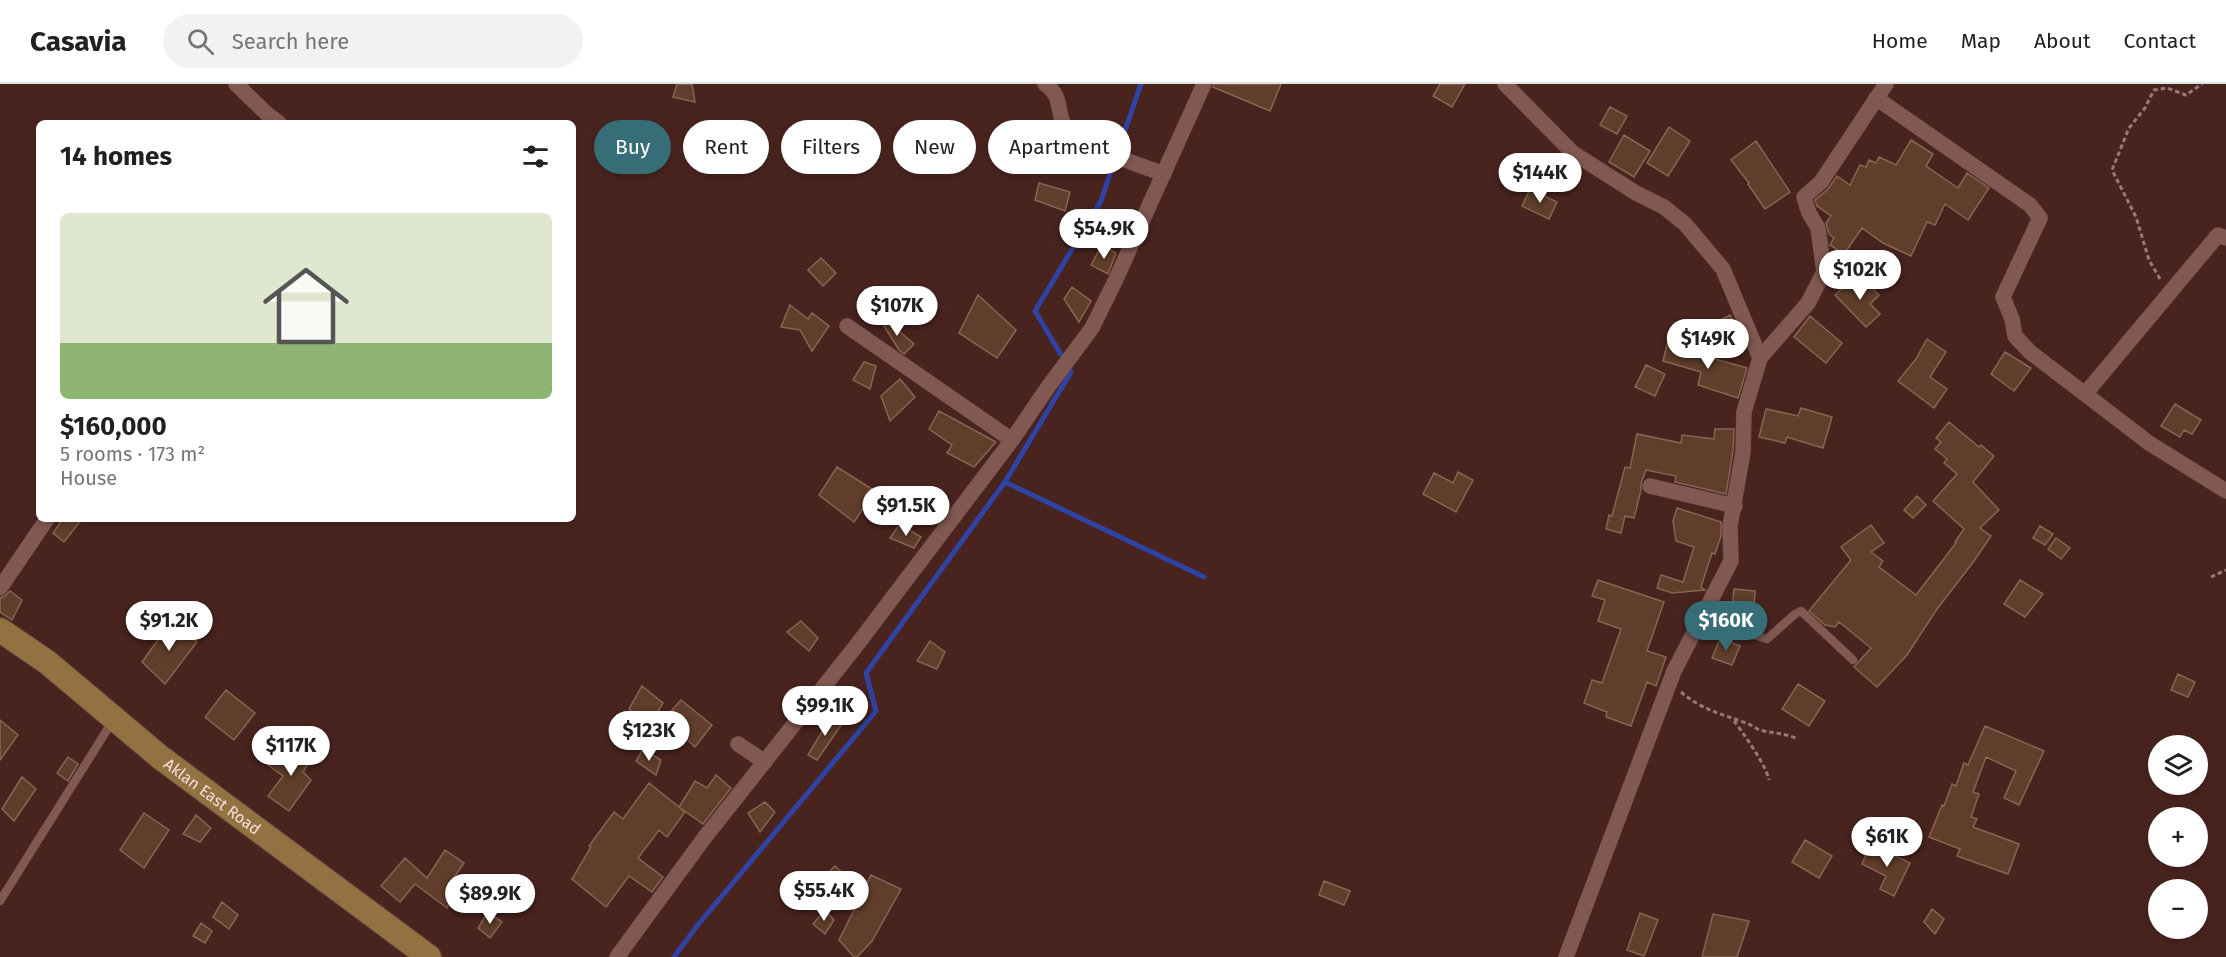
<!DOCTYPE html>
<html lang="en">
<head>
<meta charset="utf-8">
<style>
	:root { --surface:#fff; --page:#f2f2f2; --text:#202124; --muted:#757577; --line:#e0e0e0; --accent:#376d77 }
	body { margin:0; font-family:"Fira Sans",sans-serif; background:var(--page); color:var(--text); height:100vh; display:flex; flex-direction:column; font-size:22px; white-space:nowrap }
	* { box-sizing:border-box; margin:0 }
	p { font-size:20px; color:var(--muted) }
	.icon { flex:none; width:33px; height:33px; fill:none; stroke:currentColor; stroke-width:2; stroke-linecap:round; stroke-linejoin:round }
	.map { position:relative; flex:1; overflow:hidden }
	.panel { position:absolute; left:36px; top:36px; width:540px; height:402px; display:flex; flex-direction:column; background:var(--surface); border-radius:9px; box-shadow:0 3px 9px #0003 }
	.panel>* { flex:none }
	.top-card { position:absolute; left:594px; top:36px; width:570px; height:54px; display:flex; gap:12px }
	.fabs { position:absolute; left:2148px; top:651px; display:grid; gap:12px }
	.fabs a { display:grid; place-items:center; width:60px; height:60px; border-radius:50%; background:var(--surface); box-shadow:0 3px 9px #0003; font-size:30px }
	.price { position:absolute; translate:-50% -51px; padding:0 14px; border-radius:21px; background:#fff; color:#222; font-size:20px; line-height:39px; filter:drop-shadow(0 2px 3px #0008) }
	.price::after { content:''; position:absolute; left:50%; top:36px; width:18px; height:14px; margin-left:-9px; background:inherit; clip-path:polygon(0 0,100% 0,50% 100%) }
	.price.active { background:var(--accent); color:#fff }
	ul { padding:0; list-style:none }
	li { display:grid; align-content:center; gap:12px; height:318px; padding:0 24px }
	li+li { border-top:2px solid var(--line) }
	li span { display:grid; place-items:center; height:186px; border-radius:9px; color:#555 }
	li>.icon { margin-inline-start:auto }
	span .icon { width:108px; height:108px; fill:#fffc; stroke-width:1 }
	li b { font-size:26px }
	h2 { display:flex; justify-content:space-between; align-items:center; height:72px; padding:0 24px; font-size:26px }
	.pill { padding:0 21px; border-radius:27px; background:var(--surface); box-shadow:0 3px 9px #0003; font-size:21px; line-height:54px }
	.pill.active { background:var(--accent); color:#fff }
	header { display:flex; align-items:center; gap:36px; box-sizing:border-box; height:84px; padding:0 30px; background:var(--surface); border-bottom:2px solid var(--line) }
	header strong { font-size:28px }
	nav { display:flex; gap:33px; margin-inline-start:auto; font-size:21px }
	.search { width:420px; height:54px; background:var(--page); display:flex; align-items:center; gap:15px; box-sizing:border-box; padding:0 21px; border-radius:33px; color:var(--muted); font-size:22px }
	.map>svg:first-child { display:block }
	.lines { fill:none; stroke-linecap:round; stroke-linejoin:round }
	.stream { stroke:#2e43a3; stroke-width:5 }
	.building { fill:#603e2b; stroke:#896451; stroke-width:1.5 }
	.service-casing { stroke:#61423e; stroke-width:9 }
	.minor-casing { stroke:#61423e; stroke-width:16 }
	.primary-casing { stroke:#61423e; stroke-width:26 }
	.path { stroke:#987974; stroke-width:3; stroke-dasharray:4.5 3; stroke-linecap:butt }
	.service { stroke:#825852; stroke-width:8 }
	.minor { stroke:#825852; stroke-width:15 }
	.primary { stroke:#937141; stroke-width:24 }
	.labels { text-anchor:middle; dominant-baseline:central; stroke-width:4.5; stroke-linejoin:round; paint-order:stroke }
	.street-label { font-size:16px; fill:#f6ddd9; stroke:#3e1a16 }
</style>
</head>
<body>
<header>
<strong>Casavia</strong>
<div class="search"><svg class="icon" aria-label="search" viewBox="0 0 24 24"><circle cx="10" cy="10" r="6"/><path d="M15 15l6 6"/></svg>Search here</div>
<nav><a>Home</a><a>Map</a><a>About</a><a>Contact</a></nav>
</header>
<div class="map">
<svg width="2226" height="873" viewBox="0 0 2226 873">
	<rect width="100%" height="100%" fill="#49241f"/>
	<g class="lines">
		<path class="stream" d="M1120,61L1141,0
			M1063,274L1035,227L1101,117L1115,75
			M1005,398L1204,493
			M674,873L697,842L876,627L866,589L1005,398L1071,288L1068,284"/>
	</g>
	<path class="building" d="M677,0H692L695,18L673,13Z
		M1214,0H1281L1270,27L1213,3Z
		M1440,0H1465L1452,23L1433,12Z
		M1610,23L1627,32L1617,50L1600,41Z
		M1669,43L1690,57L1668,92L1647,79Z
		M1030,47L1043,57L1033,81L1020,72Z
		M1624,51L1650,67L1634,93L1609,78Z
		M1911,56L1933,70L1926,82L1958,104L1967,89L1989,104L1968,136L1945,120L1935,141L1927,138L1911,172L1883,159L1862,144L1844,170L1830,161L1834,154L1829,150L1826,139L1831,132L1817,122L1815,116L1828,105L1837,92L1850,101L1860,81L1866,83L1869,76L1876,79L1879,73L1896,81Z
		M1756,57L1790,108L1765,125L1748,100L1749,99L1731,76Z
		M1039,99L1070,108L1065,127L1035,116Z
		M1530,105L1557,118L1549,135L1522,122Z
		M1102,161L1116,169L1108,190L1091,181Z
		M821,174L836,189L823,202L808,186Z
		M1864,196L1879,211L1870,220L1880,230L1866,243L1835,211L1849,198L1855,204Z
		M1072,203L1091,217L1079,238L1064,215Z
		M978,211L1016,246L997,274L959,249Z
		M790,221L808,235L812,229L829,242L812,267L800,246L781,243Z
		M1730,231L1743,259L1731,266L1717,238Z
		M882,232L914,260L904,270L899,266L879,234Z
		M1810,232L1842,259L1826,279L1794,253Z
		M1927,255L1946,268L1930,293L1947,305L1934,324L1898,297L1916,275Z
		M1668,257L1688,263L1687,267L1747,284L1738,314L1698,301L1701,288L1663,277Z
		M2005,268L2031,284L2014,307L1991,290Z
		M864,278L876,282L870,305L853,296Z
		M1646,281L1665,290L1655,312L1635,303Z
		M900,295L915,313L890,337L881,312Z
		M2175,320L2201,336L2192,350L2184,346L2180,353L2161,342Z
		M1801,324L1832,333L1823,364L1787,353L1785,359L1759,353L1766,325L1798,332Z
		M939,327L996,358L974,383L947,369L952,361L929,345Z
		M1949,338L1979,363L1981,361L1994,372L1973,398L1999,426L1980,444L1991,452L1974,477L1937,525L1907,571L1877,603L1854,583L1871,564L1839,538L1835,543L1825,541L1809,527L1851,476L1841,463L1871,441L1884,459L1871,468L1883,477L1879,483L1916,511L1956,459L1955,458L1964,445L1933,417L1957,390L1944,379L1947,375L1935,365L1941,358L1936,354Z
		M1715,345H1734L1733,367L1726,410L1675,398L1676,392L1646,386L1641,399V406L1634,434L1625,432L1621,449L1606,445L1609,431L1612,432L1625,383L1630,384L1637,350L1681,359L1682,351L1714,355Z
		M837,383L875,407L854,438L819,411Z
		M1458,388L1473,396L1456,428L1423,410L1434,389L1453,399Z
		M1917,412L1926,421L1913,434L1904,426Z
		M1677,424L1721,438V452L1715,470L1712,469L1701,503L1705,506L1672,509L1657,504L1661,491L1683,498L1694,463L1676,457L1673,437Z
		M63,435H82L64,458L53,449Z
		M900,440L921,453L914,464L890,454Z
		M2040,442L2053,450L2045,461L2033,454Z
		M2056,454L2070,464L2061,475L2048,465Z
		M1598,496L1664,518L1647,567L1666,573L1656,602L1647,598L1631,642L1606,633L1607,628L1584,619L1592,596L1602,599L1621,545L1598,537L1605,516L1592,512Z
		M2020,496L2043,510L2025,533L2004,520Z
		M1734,505L1755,507L1753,540L1731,537Z
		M10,507L22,516L12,536L0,528V514L5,512Z
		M801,537L818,554L809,567L787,548Z
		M171,538L197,558L165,600L142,578Z
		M1720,555L1740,562L1732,581L1712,574Z
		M930,557L945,568L937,585L917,577Z
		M2178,590L2195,598L2188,613L2171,606Z
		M1798,600L1825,617L1809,642L1782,625Z
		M642,602L663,619L650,641L629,625Z
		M226,606L255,629L234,656L205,633Z
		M681,616L712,641L695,663L665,634Z
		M833,629L842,640L817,676L808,671Z
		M0,636L18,651L0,676Z
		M1985,642L2044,667L2019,721L2004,714L2016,687L1986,673L1973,708L1979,710L1971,733L1977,735L1973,743L2019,760L2008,790L1957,772L1960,765L1929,753L1942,721L1944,722L1952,700L1956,702L1964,679L1968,681Z
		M308,659L317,667L303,688L311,696L289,727L268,712L283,692L268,681L280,667L293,678Z
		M643,665L661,676L656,691L636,677Z
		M68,673L78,680L68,697L57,689Z
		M716,691L731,704L703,740L679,723L695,697L707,704Z
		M22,693L36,705L14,737L2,725Z
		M649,699L685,728L667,753L659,746L638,774L663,793L652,808L629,792L606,823L572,795L591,763L589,762L614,728L623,735Z
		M765,718L775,728L760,748L748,729Z
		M144,729L169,746L144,784L120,766Z
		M196,731L211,744L200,758L183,750Z
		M1805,756L1832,772L1819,794L1792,778Z
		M1871,760L1910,779L1894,812L1880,805L1886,792L1862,780Z
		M445,766L464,779L455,792L462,800L447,824L415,800L400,818L381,802L405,774L427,794Z
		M835,782L863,807L871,791L901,805L872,857L857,873H854L839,856L857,820L824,793Z
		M1324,797L1350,807L1344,821L1319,811Z
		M222,818L238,831L229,845L213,833Z
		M1932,825L1944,835L1935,850L1924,838Z
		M825,826L834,836L825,850L813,840Z
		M488,828L502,838L490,854L478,844Z
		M1640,829L1658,836L1644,872L1627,866Z
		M1713,830L1749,837L1737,873H1702Z
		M201,839L212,847L205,859L193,852Z"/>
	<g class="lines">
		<defs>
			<path id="service" d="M1702,534L1767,555L1795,530L1801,527L1853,576
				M0,817L112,638"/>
			<path id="minor" d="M236,0L267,30L279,39
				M1045,0C1063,13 1056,24 1064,41C1073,60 1142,82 1164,90
				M1505,0L1573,69L1636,109L1664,123L1685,140L1723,185L1760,274
				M1876,14L2030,121L2040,134L2003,213L2012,235L2015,252L2030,268L2149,359L2226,407
				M847,242L1012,356
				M2085,310L2218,151L2226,154
				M1650,402L1735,422
				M0,504L47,435
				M738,660L765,678
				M617,873L705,753L856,562L1012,356L1048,303L1092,244L1116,195L1204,0
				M1566,873L1674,587L1731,477L1730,442L1743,368L1744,328L1760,274L1808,219L1824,188L1818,144L1809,129L1804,113L1821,98L1886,0"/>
			<g id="primary">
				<path id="s1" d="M0,546L47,578L160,673L429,873"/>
			</g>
		</defs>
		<use href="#service" class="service-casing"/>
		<use href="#minor" class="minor-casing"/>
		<use href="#primary" class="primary-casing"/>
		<path class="path" d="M2160,195L2149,176L2136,133L2112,86L2129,44L2145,24L2154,6L2167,4L2186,11L2202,0
			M2211,493L2226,486
			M1681,608C1702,626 1722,630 1746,639C1752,641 1757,646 1764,647C1775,649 1785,650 1796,654
			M1734,637C1744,650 1766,681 1769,696"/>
		<use href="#service" class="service"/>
		<use href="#minor" class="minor"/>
		<use href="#primary" class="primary"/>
	</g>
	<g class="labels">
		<g class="street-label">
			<text stroke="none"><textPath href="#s1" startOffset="270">Aklan East Road</textPath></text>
		</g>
	</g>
</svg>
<div class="fabs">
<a><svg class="icon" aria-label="layers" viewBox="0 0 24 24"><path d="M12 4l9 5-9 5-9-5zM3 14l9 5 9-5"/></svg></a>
<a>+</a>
<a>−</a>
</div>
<b class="price" style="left:1540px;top:120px">$144K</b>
<b class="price" style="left:1104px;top:176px">$54.9K</b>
<b class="price" style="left:1860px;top:217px">$102K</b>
<b class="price" style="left:897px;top:253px">$107K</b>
<b class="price" style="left:1708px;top:286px">$149K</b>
<b class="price" style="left:906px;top:453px">$91.5K</b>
<b class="price" style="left:169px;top:568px">$91.2K</b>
<b class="price active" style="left:1726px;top:568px">$160K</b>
<b class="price" style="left:825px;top:653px">$99.1K</b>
<b class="price" style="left:649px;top:678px">$123K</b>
<b class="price" style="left:291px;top:693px">$117K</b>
<b class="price" style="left:1887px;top:784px">$61K</b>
<b class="price" style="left:824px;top:838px">$55.4K</b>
<b class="price" style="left:490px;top:841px">$89.9K</b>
<div class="top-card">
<a class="pill active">Buy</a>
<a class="pill">Rent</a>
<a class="pill">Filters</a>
<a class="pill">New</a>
<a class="pill">Apartment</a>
</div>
<section class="panel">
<h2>14 homes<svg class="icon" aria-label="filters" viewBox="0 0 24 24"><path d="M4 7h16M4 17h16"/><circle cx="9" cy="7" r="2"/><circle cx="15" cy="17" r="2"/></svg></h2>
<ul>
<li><span style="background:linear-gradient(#dfe7d0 70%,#8fb573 0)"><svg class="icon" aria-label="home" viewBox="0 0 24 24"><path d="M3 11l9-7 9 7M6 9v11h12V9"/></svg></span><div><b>$160,000</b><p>5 rooms · 173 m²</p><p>House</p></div></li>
</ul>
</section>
</div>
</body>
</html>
